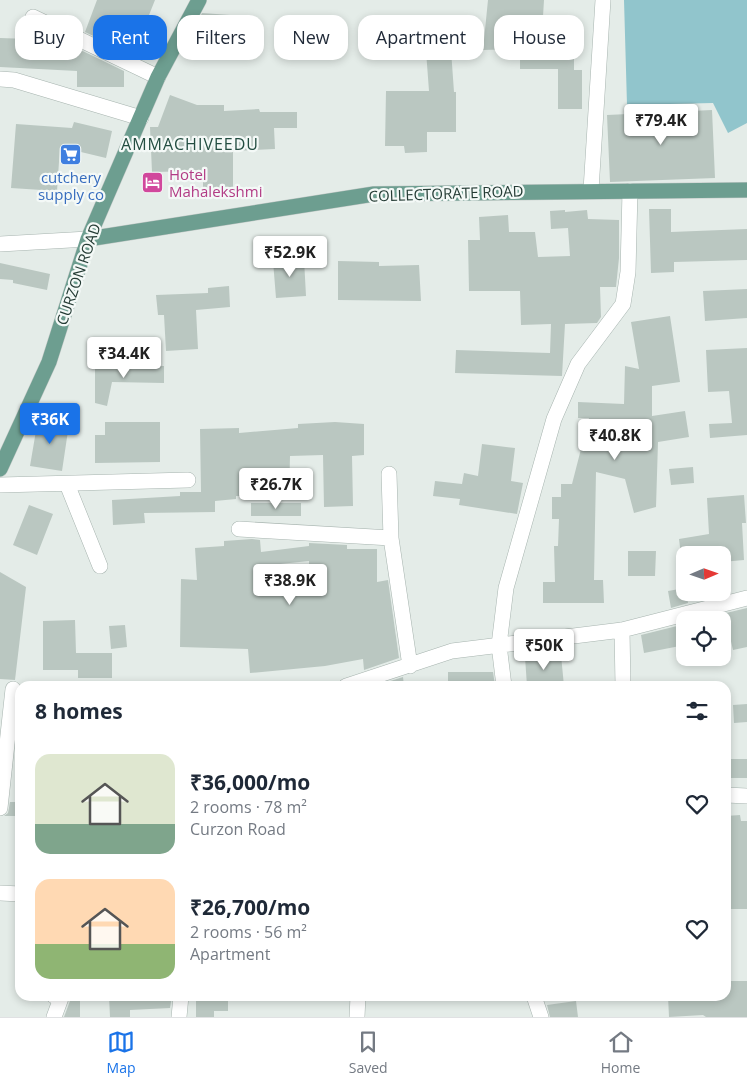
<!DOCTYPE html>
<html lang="en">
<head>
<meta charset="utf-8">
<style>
	:root { --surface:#fff; --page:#f2f2f3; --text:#1f2937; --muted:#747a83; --line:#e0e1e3; --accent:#1a73e8 }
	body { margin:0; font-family:"Open Sans",sans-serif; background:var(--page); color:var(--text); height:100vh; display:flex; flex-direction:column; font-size:19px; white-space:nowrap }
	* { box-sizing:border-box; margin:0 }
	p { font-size:16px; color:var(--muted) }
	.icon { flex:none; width:28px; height:28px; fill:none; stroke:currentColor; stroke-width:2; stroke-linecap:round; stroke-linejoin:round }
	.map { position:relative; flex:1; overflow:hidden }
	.side { position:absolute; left:15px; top:681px; width:716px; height:320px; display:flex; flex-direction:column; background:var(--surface); border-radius:15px; box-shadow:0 2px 8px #0003 }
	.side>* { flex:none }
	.banner { position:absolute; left:15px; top:15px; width:718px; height:45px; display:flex; gap:10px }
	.needle { width:32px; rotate:88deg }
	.buttons { position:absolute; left:676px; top:546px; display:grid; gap:10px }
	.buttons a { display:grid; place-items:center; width:55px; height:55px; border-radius:10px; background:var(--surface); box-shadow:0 2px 8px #0003; font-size:25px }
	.price { position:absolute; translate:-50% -42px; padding:0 11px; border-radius:5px; background:#fff; color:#222; font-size:16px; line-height:32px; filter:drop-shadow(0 1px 2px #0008) }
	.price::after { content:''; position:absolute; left:50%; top:30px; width:15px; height:11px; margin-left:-8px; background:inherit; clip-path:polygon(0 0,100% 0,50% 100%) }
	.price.on { background:var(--accent); color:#fff }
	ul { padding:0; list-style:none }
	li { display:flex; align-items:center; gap:15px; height:125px; padding:0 20px }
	li span { display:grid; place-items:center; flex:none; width:140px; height:100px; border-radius:15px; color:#555 }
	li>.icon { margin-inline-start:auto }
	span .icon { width:60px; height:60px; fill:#fffc; stroke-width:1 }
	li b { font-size:21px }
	h2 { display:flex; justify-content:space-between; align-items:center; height:60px; padding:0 20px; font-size:21px }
	.tag { padding:0 18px; border-radius:15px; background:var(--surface); box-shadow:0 2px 8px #0003; font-size:18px; line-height:45px }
	.tag.on { background:var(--accent); color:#fff }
	.dock { display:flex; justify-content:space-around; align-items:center; height:70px; border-top:1px solid var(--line); background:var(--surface); font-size:14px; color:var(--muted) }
	.dock a { display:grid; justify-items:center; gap:2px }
	.dock .on { color:var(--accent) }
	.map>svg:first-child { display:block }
	.water { fill:#91c5cc }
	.building { fill:#bac7c1; fill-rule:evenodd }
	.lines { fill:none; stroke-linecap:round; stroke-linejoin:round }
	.minor-casing { stroke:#a7b4af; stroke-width:16 }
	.major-casing { stroke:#c2c8c6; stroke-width:16 }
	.minor { stroke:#fff; stroke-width:15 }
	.major { stroke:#6d9e90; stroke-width:15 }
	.labels { text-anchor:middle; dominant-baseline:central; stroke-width:4.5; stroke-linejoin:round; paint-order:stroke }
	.hotel-label { font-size:15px; fill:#b23c85; stroke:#f4f9f7; text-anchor:start }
	.shop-label { font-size:15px; fill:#366cbe; stroke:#f4f9f7 }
	.street-label { font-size:15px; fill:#253c35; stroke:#f4f9f7 }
	.neighbourhood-label { font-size:16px; letter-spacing:1px; fill:#234d41; stroke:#f4f9f7 }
</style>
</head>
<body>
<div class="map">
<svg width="747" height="1017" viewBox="0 0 747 1017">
	<rect width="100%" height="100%" fill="#e4ece8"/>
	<path class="water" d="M624,0H747V123L728,133L713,103L627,105Z"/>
	<path class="building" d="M97,0H155L147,20L141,17L127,52L85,32Z
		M488,0H544L541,49H574V70H582V109H558V69H520V49L483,50Z
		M202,13L230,15L228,50L198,49L199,19Z
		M449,22L454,92H456V132H427V152L405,153L404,146H385L386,91H429L424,24Z
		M0,38L60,40L124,71V87H77V71L0,67Z
		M170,95L197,105H224V111L259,109L260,112H297V128H274L275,149L233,151V188H203V171L152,172L150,127H158Z
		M712,110L715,178L610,182L607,115Z
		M74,122L112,131L106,158L60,147L57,191L11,188L16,124L72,128Z
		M649,209H671V232L747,229V260L674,262V272L651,273Z
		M565,210V212L587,210L588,219L619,220V258L616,287H600L601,317L597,323L565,324L562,376L455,373L456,350L550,353L551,324L521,325L520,291H469L468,240H480L479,217L508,215L509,232H535L538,257L570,256L568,228L551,229L550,211Z
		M304,259L306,296L276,298L273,261Z
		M338,261L379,262V266L419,265L421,301L338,300Z
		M0,263L50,274L47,290L13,283V280L0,279Z
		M229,286L230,307L196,310L198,349L166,351L164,315H158L156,295L208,293V288Z
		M747,289V318L705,321L703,291Z
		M670,316L680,382L652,386V416L685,411L689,437L658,442L656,507L634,513L625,479L596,472L594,580H603L604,603H543V582H555L554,546H558L559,519H552V497H561V484H572L589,418H578V402L624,404L625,366L639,369L631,322Z
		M747,348V435L710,438L709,424L732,423L729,391L708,392L706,350Z
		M95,364L129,371V365L164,366V383L112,382L107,406L95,403Z
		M38,419L69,424L62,471L30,466Z
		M105,422H160V462L95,463V435H105Z
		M335,422L364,424V455L352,456L353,506L324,507L323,455L290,456L289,496H236V499L215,501V512L144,513L145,523L113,525L112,500L180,496V492H201L200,429L239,428V433L298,428V424Z
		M482,444L515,448L511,481L523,483L517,514L459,505L460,499L433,496L435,481L462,484L464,473L478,476Z
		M693,467L694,483L671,485L669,469Z
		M744,495L746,523H742L744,560L722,562V555H681L679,539L709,534L707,498Z
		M251,503H301V516H251Z
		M29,505L53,514L37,555L13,545Z
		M252,539L260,540L261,552L309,546V543L347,545V549H377V582L388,580L399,658L364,670L363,659L325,666L250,673L248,649L180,647L181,579L197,580L195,548L224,546V541ZM309,561V593L283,595L280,564Z
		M628,551H656L655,576H628Z
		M0,572L26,587L15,680L0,679Z
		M685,588L688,603L671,608L668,591Z
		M747,608V647L733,650L730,637L722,638V614Z
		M75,620L76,653H112V678H78V670H43V621Z
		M685,624V645L644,653L641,635Z
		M125,625L127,647L111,649L109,626Z
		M561,655L564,686H527L525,657Z
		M448,672H493L495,686H448Z
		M403,677L404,686H375Z
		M747,704V722L734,723L733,705Z
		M726,759H747V778H726Z
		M10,802H20V816H4L8,813Z
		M740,815L741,821H747V909H726V816Z
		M727,981H747V1017H706L703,1015L669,1017L668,996H727Z
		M109,996H172L170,1008L130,1010V1017H110Z
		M196,996H228V1011H214V1017H196Z
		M70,1001H80V1017H64Z
		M576,1001L578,1017H550L547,1005Z"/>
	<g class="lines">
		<defs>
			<path id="minor" d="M33,17L158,77
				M0,79L14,80L141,118
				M591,190L603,0
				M0,244L88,239
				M389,474L391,538L410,666
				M67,484L100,566
				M0,485L188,480
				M239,529L391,538
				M622,630L623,686
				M346,686L452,651L622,630L747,598
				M504,686L499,645L506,588L554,419L578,364L623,304L628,272L630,191
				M726,795L747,796
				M0,808L13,689
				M0,893L20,894
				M54,996L61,998L54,1017
				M534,996L541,1017
				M179,1017L181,996
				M357,1017L358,996"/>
			<path id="major" d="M88,239L374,194L747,190
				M0,469L49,362L88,239L158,77L199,0"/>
		</defs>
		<use href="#minor" class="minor-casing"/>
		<use href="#major" class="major-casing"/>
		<use href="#minor" class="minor"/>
		<use href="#major" class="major"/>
	</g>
	<defs>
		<symbol id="supermarket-square" viewBox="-11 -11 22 22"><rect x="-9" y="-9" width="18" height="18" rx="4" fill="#3f7fe0" stroke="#f4f9f7"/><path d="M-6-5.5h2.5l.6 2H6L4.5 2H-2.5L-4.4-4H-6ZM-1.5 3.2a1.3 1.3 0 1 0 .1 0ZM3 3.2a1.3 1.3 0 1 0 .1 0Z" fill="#fff"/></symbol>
		<symbol id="hotel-square" viewBox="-11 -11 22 22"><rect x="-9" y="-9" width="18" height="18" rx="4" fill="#d1479c" stroke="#f4f9f7"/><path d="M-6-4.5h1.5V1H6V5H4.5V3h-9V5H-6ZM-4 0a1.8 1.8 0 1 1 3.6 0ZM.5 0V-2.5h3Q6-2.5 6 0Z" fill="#fff"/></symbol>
	</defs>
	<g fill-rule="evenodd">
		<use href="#supermarket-square" x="58" y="142" width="25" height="25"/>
		<use href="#hotel-square" x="140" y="170" width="25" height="25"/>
	</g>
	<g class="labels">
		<g class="hotel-label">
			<text x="169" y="174">Hotel<tspan x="169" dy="17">Mahalekshmi</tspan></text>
		</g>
		<g class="shop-label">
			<text x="71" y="177">cutchery<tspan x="71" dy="17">supply co</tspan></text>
		</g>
		<g class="street-label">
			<text transform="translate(446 193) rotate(-2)">COLLECTORATE ROAD</text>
			<text transform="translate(78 274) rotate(-71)">CURZON ROAD</text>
		</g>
		<g class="neighbourhood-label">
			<text x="190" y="144">AMMACHIVEEDU</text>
		</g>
	</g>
</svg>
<div class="buttons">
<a><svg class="needle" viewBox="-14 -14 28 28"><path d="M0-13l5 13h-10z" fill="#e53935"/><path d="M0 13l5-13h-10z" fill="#747a83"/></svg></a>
<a><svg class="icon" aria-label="locate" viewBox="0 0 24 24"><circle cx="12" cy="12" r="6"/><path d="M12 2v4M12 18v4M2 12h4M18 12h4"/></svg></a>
</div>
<b class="price" style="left:661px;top:146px">₹79.4K</b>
<b class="price" style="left:290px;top:278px">₹52.9K</b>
<b class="price" style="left:124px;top:379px">₹34.4K</b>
<b class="price on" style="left:50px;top:445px">₹36K</b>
<b class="price" style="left:615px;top:461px">₹40.8K</b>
<b class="price" style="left:276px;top:510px">₹26.7K</b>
<b class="price" style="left:290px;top:606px">₹38.9K</b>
<b class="price" style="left:544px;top:671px">₹50K</b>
<div class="banner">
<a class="tag">Buy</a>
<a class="tag on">Rent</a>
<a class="tag">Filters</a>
<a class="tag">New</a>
<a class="tag">Apartment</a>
<a class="tag">House</a>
</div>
<section class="side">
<h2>8 homes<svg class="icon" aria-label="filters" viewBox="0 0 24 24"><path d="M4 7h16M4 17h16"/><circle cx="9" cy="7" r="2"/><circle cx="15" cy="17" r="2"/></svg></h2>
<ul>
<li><span style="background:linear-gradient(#dfe7d0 70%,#7fa58c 0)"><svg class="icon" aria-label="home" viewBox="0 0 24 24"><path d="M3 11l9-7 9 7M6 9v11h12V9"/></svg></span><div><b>₹36,000/mo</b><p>2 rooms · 78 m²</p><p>Curzon Road</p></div><svg class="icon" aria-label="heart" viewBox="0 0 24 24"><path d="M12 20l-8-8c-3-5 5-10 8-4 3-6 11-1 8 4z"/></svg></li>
<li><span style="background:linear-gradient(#ffd9b3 65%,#8fb573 0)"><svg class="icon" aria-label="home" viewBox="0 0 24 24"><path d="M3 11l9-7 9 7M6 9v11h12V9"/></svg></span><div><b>₹26,700/mo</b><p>2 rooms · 56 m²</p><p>Apartment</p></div><svg class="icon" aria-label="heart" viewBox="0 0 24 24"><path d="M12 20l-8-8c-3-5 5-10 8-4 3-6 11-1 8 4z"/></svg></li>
</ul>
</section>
</div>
<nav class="dock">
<a class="on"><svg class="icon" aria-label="map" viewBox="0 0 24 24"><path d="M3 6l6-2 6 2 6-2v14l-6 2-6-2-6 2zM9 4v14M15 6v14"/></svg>Map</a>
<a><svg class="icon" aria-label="saved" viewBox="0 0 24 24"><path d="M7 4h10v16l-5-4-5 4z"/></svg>Saved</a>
<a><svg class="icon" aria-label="home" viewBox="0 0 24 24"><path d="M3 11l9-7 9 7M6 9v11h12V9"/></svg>Home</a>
</nav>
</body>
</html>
